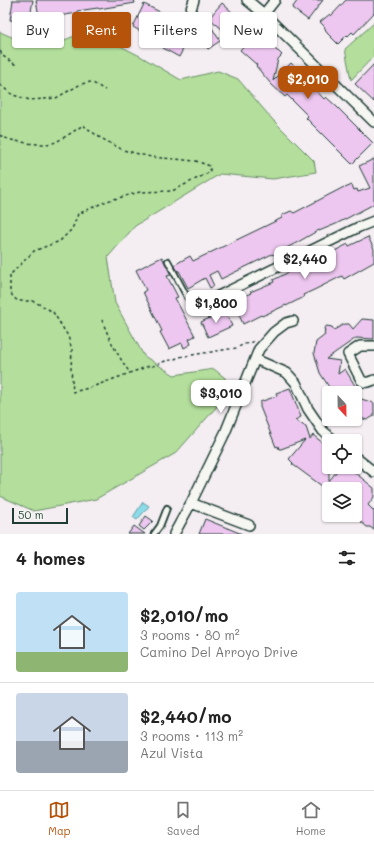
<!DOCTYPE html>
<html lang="en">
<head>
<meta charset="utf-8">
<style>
	:root { --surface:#fff; --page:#f6f6f6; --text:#222; --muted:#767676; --line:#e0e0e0; --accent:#b45309 }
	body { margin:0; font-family:Mali,sans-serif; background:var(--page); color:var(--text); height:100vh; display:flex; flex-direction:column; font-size:15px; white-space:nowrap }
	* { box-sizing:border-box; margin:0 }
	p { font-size:13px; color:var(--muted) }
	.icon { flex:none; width:22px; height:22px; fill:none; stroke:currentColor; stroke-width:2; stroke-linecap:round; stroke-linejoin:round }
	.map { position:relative; height:534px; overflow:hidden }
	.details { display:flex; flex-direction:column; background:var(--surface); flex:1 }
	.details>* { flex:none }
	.hud { position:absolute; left:12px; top:12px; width:350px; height:36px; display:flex; gap:8px }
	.needle { width:26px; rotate:158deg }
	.buttons { position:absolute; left:322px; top:386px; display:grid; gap:8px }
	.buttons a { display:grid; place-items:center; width:40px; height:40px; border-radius:4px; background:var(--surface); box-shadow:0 1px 3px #0004; font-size:20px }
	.scale { position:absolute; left:12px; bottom:10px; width:56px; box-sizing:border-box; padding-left:4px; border:2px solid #1f3d34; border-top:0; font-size:11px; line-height:14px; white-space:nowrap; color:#1f3d34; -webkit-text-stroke:3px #f6f6f2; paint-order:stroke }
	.price { position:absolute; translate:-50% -34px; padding:0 9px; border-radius:8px; background:#fff; color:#222; font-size:13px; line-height:26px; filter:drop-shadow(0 1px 2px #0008) }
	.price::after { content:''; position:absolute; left:50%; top:24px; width:12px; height:9px; margin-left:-6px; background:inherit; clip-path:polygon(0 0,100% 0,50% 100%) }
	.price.current { background:var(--accent); color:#fff }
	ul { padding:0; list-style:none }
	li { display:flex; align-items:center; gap:12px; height:100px; padding:0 16px }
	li+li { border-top:1px solid var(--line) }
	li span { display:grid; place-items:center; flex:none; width:112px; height:80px; border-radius:4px; color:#555 }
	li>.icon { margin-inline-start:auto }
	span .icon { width:48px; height:48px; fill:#fffc; stroke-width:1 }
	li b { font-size:17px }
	h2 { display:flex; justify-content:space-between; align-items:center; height:48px; padding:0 16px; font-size:17px }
	.tag { padding:0 14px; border-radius:4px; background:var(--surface); box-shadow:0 1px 3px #0004; font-size:14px; line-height:36px }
	.tag.current { background:var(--accent); color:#fff }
	.tabs { display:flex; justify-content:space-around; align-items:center; height:56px; border-top:1px solid var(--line); background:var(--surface); font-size:11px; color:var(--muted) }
	.tabs a { display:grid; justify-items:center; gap:2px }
	.tabs .current { color:var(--accent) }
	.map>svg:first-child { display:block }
	.green { fill:#b3de9b; stroke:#698e68 }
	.water { fill:#8cdbe9; stroke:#609ca1 }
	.building { fill:#edc7f0; stroke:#1f3d34 }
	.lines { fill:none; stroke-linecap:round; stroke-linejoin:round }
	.service-casing { stroke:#1f3d34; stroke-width:8 }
	.minor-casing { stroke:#1f3d34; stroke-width:12 }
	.path { stroke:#1f3d34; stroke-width:1.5; stroke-dasharray:3 3; stroke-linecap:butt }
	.service { stroke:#f6f6f2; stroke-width:4.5 }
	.minor { stroke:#f6f6f2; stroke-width:9 }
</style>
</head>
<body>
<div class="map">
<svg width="374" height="534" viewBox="0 0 374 534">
	<rect width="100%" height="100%" fill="#f4edf2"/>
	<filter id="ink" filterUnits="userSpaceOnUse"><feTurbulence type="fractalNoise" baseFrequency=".025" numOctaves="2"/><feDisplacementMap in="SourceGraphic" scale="8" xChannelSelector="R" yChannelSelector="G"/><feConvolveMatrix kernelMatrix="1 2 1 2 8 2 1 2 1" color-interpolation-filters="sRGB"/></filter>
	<g filter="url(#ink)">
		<path class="green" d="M374,23V56L351,80L345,49Z
			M89,30L140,56L181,80L218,71L238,79L272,119L314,161L316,172L273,179L220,174L135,226L108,257L115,303L144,356L174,375L214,369L225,378L227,395L176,453L96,499L34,511L0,496V32L28,44H55Z"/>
		<path class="water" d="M143,502L149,506L137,520L133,517Z"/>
		<path class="building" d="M13,0H33L29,23L10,20Z
			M36,0H134L135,3L99,9L98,8L77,11V13L53,17L54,20L40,22Z
			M298,0H323L308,20L292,8Z
			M346,0H374V13L354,34L352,32L348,36L347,35L338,44L327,33L324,26L320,22L330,14L331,16Z
			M222,3L244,23L231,37L209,18Z
			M144,4L176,20L173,25L190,36L179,57L163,48L165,45L133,27Z
			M207,20L220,41L208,49L194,26Z
			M257,31L269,41L268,43L277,51H278L282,55L278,59L273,81L291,63L305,76L304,77L324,99L326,97L336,106L373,143L352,164L306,118L308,116L287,95L285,97L271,84L256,66L257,65L240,50Z
			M374,64V102L355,84Z
			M374,159V204L336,224L319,231V230L298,242L273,255L272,254L221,279L217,271L209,275L214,286L210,288L205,278L188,288L179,271H178L174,265L190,256L193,261L282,218V215L291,211L294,213L344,187L345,188L352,185L354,190L357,189L358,192L370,188L359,166Z
			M368,237L374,249V262L344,279L342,276L314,290L303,295L304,297L286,306V305L271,312L262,316L261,315L243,324L233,301L251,293L250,292L274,282L273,280L291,271L299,268L300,269L348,244L349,246Z
			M162,257L171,275L167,276L178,297L175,298L195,336L189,339L191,344L184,348L182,343L169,349L160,332L162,331L143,292L146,290L136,270Z
			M225,311L232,326L208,337L201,322Z
			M362,319L374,320V339L356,338L326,359L340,361L338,374L345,369L357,389L351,393H337L333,387L331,388L329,387L320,373L314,353L316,342L325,335L324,333L325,332L324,328L327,326L332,327L334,330L344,324H349L353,329Z
			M290,388L301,417L295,420L306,427L310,439L313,435L329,448V481L340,467H348L374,488V497L368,505L374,511V530L370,527H367L353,515H355V489H329L327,488L326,489L292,464L293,463L289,459L305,440L281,449H279L278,446L276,447L260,407V402L277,396L276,393Z
			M355,397L374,403V416L367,420L360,418L361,416L355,414Z
			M146,516L153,521L144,530L139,526Z
			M205,519L242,534H199Z
			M134,526L145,534H128Z"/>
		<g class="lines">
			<defs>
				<path id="service" d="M168,261L187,297L191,300L202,304
					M154,534L160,526L167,508"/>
				<path id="minor" d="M247,0L264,14L374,122
					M190,12L194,0
					M264,14L275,0
					M202,304L359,227L374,221
					M374,346H360L348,354L361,380C365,384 369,382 374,380
					M255,359L287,373L296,383L308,409L323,431L335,441
					M355,457L374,472
					M191,503L249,525
					M174,534L191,503L225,433L259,349L274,332L286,323L293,321"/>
			</defs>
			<use href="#service" class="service-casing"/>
			<use href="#minor" class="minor-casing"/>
			<path class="path" d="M0,51L3,56L16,65
				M0,85L13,95L30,100L56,98L81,84L91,82L105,90
				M0,135C9,142 41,146 53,143C59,141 76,130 83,125L99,137L123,150L151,157L196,161L210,166V172L172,191L140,192L107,201L78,214L72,229L60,241L34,251L10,275V291L13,297L18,301H32L41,305L53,312L68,336L72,350L71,369L73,392L89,388L149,366C159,366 158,363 166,361C170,360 174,360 179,357L236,348L245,344L256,341
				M102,320C109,339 118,356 130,373"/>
			<use href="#service" class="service"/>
			<use href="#minor" class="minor"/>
		</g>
	</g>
</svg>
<div class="buttons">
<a><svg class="needle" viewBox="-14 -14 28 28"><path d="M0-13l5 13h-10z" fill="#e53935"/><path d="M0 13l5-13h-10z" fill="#767676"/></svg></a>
<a><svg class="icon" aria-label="locate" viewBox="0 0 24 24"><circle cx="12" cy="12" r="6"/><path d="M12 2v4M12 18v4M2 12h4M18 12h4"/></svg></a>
<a><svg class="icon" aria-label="layers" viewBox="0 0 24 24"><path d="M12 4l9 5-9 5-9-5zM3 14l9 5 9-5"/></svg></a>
</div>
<div class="scale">50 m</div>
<b class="price current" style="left:308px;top:100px">$2,010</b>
<b class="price" style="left:305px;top:280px">$2,440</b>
<b class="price" style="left:216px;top:324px">$1,800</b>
<b class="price" style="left:221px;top:414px">$3,010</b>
<div class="hud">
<a class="tag">Buy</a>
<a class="tag current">Rent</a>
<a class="tag">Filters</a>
<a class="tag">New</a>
</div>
</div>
<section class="details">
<h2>4 homes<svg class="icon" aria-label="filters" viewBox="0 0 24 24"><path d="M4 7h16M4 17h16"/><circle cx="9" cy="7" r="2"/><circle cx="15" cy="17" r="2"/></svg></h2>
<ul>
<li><span style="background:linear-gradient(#bfe0f5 75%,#8fb573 0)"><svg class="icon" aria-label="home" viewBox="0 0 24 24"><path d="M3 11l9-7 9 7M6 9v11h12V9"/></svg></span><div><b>$2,010/mo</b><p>3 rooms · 80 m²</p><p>Camino Del Arroyo Drive</p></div></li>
<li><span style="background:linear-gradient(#c9d6e8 60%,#9aa5b1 0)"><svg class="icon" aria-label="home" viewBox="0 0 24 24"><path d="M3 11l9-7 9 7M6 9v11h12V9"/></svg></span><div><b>$2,440/mo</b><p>3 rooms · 113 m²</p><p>Azul Vista</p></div></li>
</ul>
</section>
<nav class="tabs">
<a class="current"><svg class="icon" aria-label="map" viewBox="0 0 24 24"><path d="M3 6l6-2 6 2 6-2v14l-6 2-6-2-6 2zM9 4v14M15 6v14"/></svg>Map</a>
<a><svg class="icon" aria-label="saved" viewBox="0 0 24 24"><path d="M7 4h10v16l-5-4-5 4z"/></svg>Saved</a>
<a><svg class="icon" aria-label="home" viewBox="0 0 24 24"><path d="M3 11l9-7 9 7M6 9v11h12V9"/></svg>Home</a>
</nav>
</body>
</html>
